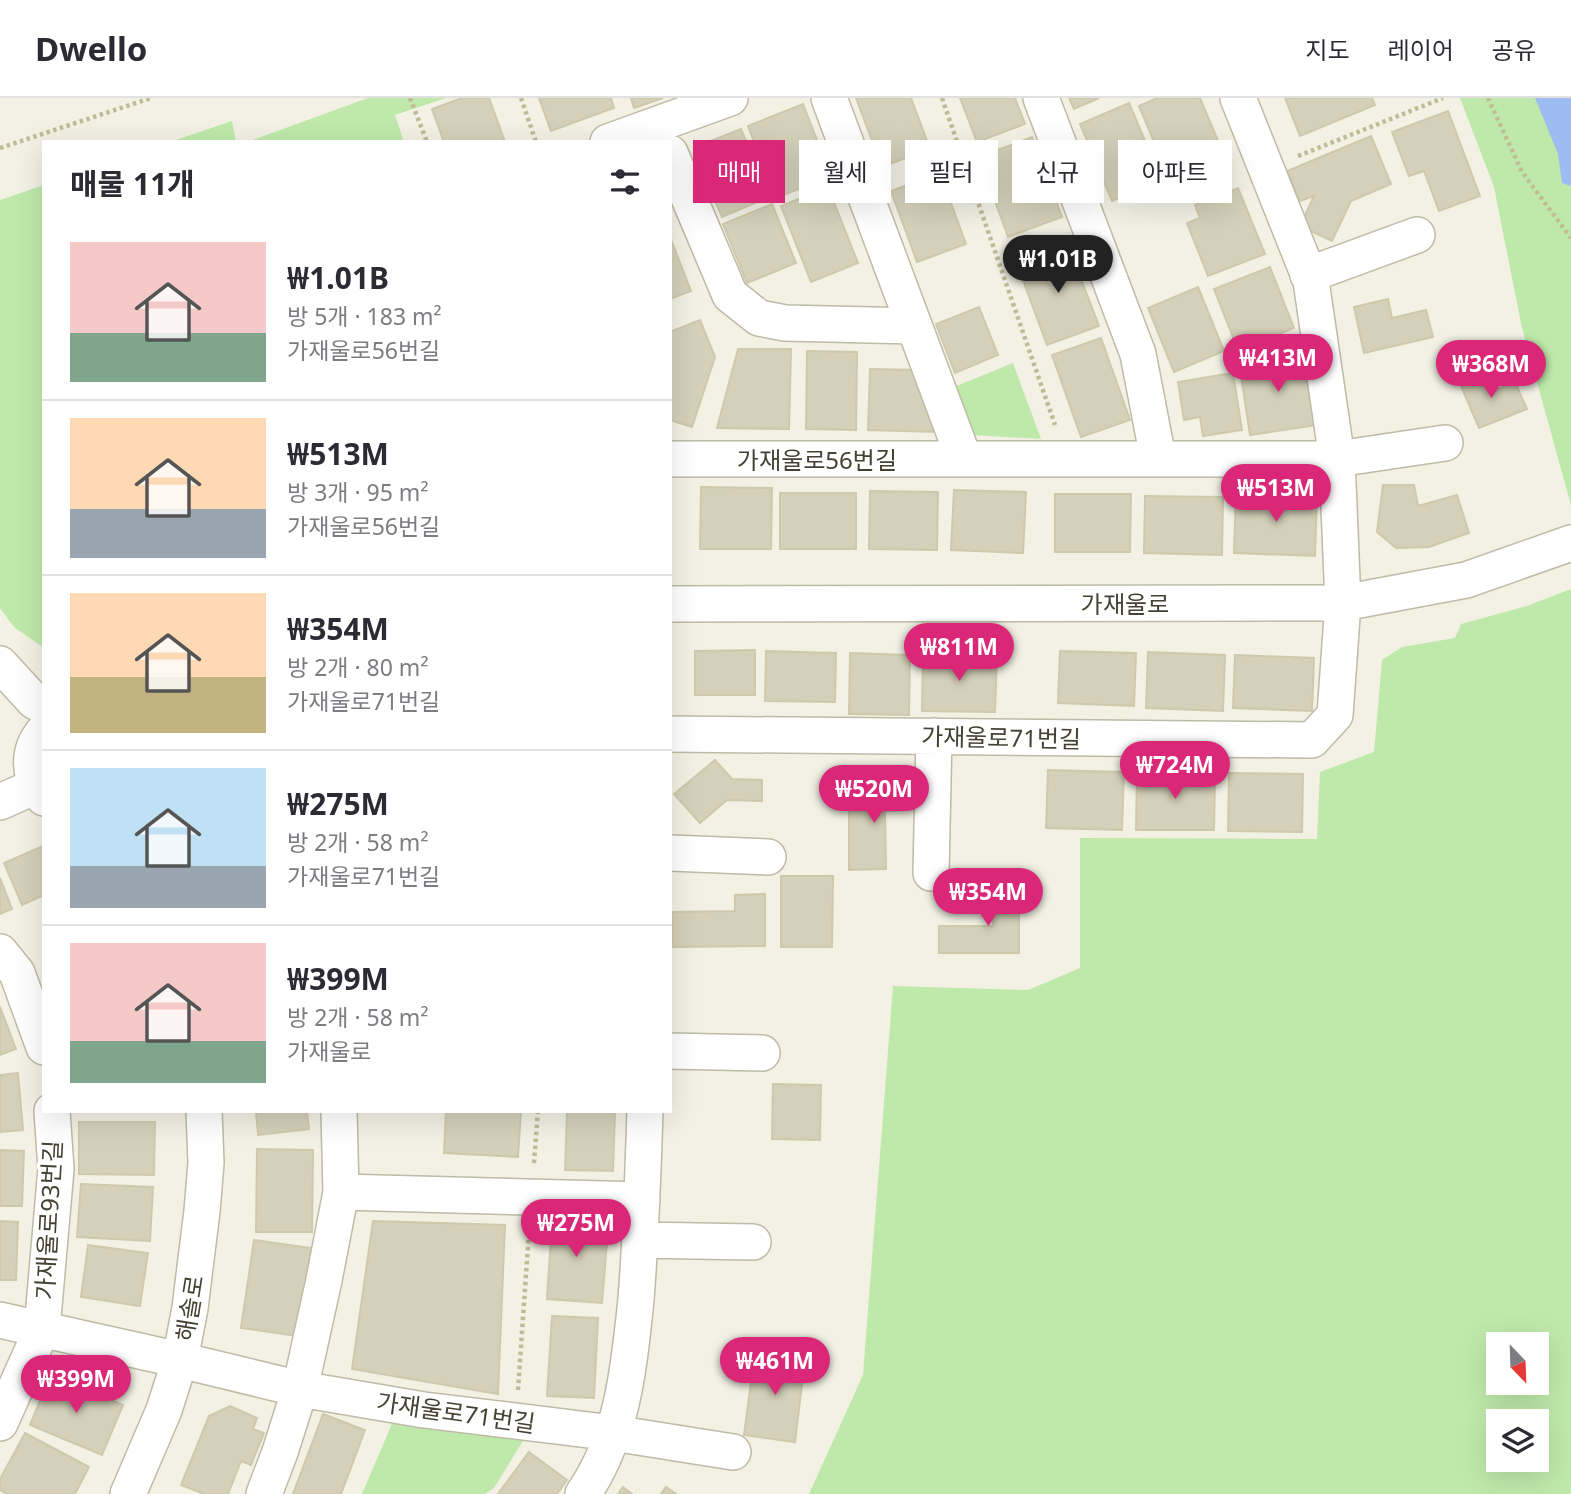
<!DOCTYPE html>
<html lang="ko">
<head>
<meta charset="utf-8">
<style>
	:root { --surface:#fff; --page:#f7f7f7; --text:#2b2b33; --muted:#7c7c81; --line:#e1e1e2; --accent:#db2777 }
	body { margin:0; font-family:"Noto Sans","Noto Sans KR",sans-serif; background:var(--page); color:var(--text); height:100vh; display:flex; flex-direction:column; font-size:26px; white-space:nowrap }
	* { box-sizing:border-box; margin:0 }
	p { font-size:23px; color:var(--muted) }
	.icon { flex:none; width:38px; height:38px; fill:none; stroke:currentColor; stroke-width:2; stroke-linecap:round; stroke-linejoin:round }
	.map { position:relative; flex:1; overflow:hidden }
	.panel { position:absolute; left:42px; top:42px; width:630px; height:973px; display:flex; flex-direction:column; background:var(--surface); border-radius:0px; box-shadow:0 7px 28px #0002 }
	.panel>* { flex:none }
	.guide { position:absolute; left:693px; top:42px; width:665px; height:63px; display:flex; gap:14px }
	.needle { width:46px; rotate:157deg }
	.buttons { position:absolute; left:1486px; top:1234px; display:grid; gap:14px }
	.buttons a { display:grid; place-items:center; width:63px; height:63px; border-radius:0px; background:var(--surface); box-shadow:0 7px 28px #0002; font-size:35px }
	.price { position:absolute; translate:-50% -60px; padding:0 16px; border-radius:24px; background:var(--accent); color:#fff; font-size:23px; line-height:46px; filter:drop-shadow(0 2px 4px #0008) }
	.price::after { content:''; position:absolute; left:50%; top:42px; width:21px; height:16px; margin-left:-10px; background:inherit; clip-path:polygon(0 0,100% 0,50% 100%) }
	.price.on { background:#222; color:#fff }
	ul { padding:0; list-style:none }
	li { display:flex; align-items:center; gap:21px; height:175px; padding:0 28px }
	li+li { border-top:2px solid var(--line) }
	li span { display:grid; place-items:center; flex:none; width:196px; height:140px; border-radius:0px; color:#555 }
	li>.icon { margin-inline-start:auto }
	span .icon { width:84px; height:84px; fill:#fffc; stroke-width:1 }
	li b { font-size:30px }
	h2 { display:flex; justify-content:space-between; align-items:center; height:84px; padding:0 28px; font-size:30px }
	.chip { padding:0 24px; border-radius:0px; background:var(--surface); box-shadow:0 7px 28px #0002; font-size:24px; line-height:63px }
	.chip.on { background:var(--accent); color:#fff }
	header { display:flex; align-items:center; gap:42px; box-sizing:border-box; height:98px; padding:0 35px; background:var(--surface); border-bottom:2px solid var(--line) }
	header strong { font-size:33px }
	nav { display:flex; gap:38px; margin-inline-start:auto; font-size:24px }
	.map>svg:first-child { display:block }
	.green { fill:#bfe9aa; fill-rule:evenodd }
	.water { fill:#9dbcf2 }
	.building { fill:#d4d0b9; stroke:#cfc9ac; stroke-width:2 }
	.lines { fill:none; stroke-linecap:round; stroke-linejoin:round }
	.minor-casing { stroke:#bebba6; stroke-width:38 }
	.path { stroke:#c0bb97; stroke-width:4.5; stroke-dasharray:3.5 3.5; stroke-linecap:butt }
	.minor { stroke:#fff; stroke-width:35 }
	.labels { text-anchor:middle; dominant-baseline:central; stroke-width:7; stroke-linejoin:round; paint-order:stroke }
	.street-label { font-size:24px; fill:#444233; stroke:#fff }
</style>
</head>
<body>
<header>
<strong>Dwello</strong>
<nav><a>지도</a><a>레이어</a><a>공유</a></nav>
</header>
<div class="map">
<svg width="1571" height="1396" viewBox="0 0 1571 1396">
	<rect width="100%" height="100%" fill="#f2f1e4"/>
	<path class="green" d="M368,0H446L395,17L404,44H247Z
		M1460,0H1571V407L1522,230L1494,89Z
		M232,23L236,44H170Z
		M44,87V550L14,529L0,510V102Z
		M1013,265L1041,341L972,337L954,289Z
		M1571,491V1396H809L863,1277L893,888L1028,892L1080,870V740L1317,741L1320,674L1374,654L1382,562L1402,549L1455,540L1461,526L1527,508ZM1498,1246H1536V1284H1498ZM1498,1323H1536V1362H1498Z
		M394,1321L523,1343L494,1390L485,1396H362Z"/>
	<path class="water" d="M1535,0H1571V88L1562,85L1558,56Z"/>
	<path class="building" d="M462,0H489L505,44H444L432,11Z
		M539,0H611L614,10L551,33Z
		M631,0H663L634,10Z
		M856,0H911L930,51L882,69Z
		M960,0H1015L1025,26L977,44Z
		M1069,0H1099L1074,11Z
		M1157,0H1200L1227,64L1172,87L1139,8Z
		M1285,0H1372L1375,7L1300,38Z
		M1129,5L1162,83L1112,103L1080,26Z
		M803,6L831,78L776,100L748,28Z
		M1448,13L1480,98L1439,113L1424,73L1409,78L1392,34Z
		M741,31L769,99L722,119L696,58L700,47Z
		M1371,38L1391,86L1351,103L1332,143L1300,128L1314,98L1300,103L1287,73Z
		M1032,39L1062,119L1008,139L979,59Z
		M940,75L966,146L917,164L891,93Z
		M828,89L858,165L811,184L781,108Z
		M1238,90L1265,156L1208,178L1187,125L1200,120L1195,107Z
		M772,106L796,165L747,185L723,126Z
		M670,139L691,193L670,201Z
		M1068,147L1099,228L1047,247L1017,166Z
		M1270,169L1294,230L1238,252L1214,191Z
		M1198,189L1224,253L1174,274L1148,210Z
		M1388,201L1392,220L1426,212L1433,239L1364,255L1354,209Z
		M979,209L998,257L955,275L936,226Z
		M700,222L715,259L692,329L670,322V234Z
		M1101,240L1130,322L1081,339L1052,257Z
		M738,251H791L789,331L717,330Z
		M807,253L857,254L856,332L806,331Z
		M1306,255L1317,327L1250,337L1239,264Z
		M870,271L918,272L937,334L868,332Z
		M1480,273L1489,295L1515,284L1527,311L1479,330L1458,281Z
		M1233,275L1242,332L1203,338L1200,319L1184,322L1178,284Z
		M1383,387H1414L1418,408L1457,397L1469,435L1429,449L1396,450L1377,434Z
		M701,389L772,390L771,451H700Z
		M954,392L1026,394L1023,455L951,452Z
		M870,393L938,394L937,452L869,451Z
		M1236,394L1317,397L1315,458L1234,455Z
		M780,395H856V451H780Z
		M1055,396H1131L1130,454H1055Z
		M1145,398L1223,399L1222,457L1144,455Z
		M755,552V597H695V553Z
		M766,553L836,555L835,604L765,603Z
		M1060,553L1136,555L1134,608L1058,605Z
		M1148,554L1225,557L1223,613L1146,610Z
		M850,555L910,557L909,617L849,616Z
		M923,557L997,558L995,614L922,613Z
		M1235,557L1314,560L1312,613L1233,610Z
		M715,662L732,681L762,682V703L727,702L700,725L674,696Z
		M1048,672L1124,674L1122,732L1046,730Z
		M1137,674L1215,675L1214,732H1136Z
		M1229,675L1303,676L1302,734L1228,733Z
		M873,679H904V712L885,713L886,771L849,772V712H873Z
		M43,748L44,797L22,807L4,765Z
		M781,778H833L832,849H781Z
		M0,780L12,811L0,816Z
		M994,787H1019V855H939V828H993Z
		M765,796V848L673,849V814L735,813V797Z
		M0,909L16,951L0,957Z
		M18,975L23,1032L0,1034V977Z
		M773,986L821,987L820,1042L772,1041Z
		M256,1013H307L309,1031L258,1037Z
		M446,1013H521L518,1059L444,1055Z
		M567,1013H615L613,1073L565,1072Z
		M79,1024H155L154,1077L79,1076Z
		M257,1051L313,1052L312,1134H256Z
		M0,1052L24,1053L22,1108H0Z
		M81,1086L153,1089L150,1143L77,1139Z
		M552,1120L595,1123L608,1132L602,1205L547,1201L551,1139L535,1138L536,1127Z
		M0,1123L18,1124L16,1182H0Z
		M373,1123L505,1127L498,1296L352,1271Z
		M254,1142L311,1150L298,1238L241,1230Z
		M88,1147L148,1155L140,1208L81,1199Z
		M552,1218L598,1220L594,1300L547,1298Z
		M755,1254L805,1261L795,1344L744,1337Z
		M51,1276L123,1307L102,1357L30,1327Z
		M230,1308L257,1320L253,1331L264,1335L251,1367L241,1363L228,1396H204L181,1387L209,1318Z
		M323,1316L365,1332L341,1396H293Z
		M25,1335L89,1369L75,1396H7L0,1392V1381Z
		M529,1354L567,1382L557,1396H498Z
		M623,1389L632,1396H618Z
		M666,1389L676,1396H661Z"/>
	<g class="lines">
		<defs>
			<path id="minor" d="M829,0L964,361
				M1041,0L1138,256L1158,360
				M608,44L730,0
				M670,55L730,197L759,220L785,225L914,228
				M1308,177L1417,137
				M670,361H1337L1445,345
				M670,506L1343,505L1466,482L1571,445
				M0,566L34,603L44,608
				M44,633C26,654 29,679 44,700
				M670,636L1312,642L1335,617L1343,505L1337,361L1311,183L1238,0
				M0,704L36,688
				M670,755L768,759
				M931,775L934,638
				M0,854L17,875L44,949
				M670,953L762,955
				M341,1094L642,1102
				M641,1142L753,1144
				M0,1222L180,1262L300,1291L424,1312L613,1335L733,1354
				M0,1325L42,1231L56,1071L52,1013
				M128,1396L164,1312L180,1262L190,1210L202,1113L206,1065L204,1013
				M264,1396L280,1354L300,1291L324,1182L341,1094L339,1013
				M583,1396C623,1338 629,1269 636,1201C641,1139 643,1076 645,1013"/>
		</defs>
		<use href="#minor" class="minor-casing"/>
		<path class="path" d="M410,0L427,44
			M521,0L536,44
			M942,0L1055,327
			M1488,0L1522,74L1571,140
			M0,50L151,0
			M1298,58L1443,0
			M534,1065L538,1013
			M518,1292L529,1133"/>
		<use href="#minor" class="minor"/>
	</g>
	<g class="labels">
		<g class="street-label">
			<text x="817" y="361">가재울로56번길</text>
			<text x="1125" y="505">가재울로</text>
			<text transform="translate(1001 639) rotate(1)">가재울로71번길</text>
			<text transform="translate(48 1122) rotate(-87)">가재울로93번길</text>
			<text transform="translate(189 1210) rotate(-81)">해솔로</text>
			<text transform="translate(456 1314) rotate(8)">가재울로71번길</text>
		</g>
	</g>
</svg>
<div class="buttons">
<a><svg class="needle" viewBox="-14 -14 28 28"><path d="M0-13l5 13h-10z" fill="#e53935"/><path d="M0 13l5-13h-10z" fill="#7c7c81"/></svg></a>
<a><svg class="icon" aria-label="layers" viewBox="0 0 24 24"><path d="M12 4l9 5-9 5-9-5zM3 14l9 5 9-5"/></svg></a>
</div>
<b class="price on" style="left:1058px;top:197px">₩1.01B</b>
<b class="price" style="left:1278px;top:296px">₩413M</b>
<b class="price" style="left:1491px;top:302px">₩368M</b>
<b class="price" style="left:1276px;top:426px">₩513M</b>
<b class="price" style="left:959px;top:585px">₩811M</b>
<b class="price" style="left:1175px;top:703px">₩724M</b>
<b class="price" style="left:874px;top:727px">₩520M</b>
<b class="price" style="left:988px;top:830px">₩354M</b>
<b class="price" style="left:576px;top:1161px">₩275M</b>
<b class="price" style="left:775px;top:1299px">₩461M</b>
<b class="price" style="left:76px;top:1317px">₩399M</b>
<div class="guide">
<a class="chip on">매매</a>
<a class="chip">월세</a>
<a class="chip">필터</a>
<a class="chip">신규</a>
<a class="chip">아파트</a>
</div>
<section class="panel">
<h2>매물 11개<svg class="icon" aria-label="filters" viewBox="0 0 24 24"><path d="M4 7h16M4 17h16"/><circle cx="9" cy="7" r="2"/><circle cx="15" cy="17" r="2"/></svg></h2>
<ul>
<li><span style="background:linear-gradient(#f6c9c9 65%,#7fa58c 0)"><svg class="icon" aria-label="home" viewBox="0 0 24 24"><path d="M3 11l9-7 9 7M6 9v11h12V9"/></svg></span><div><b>₩1.01B</b><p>방 5개 · 183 m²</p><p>가재울로56번길</p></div></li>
<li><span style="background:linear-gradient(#ffd9b3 65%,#9aa5b1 0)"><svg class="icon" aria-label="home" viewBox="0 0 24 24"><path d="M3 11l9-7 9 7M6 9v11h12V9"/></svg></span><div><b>₩513M</b><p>방 3개 · 95 m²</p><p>가재울로56번길</p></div></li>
<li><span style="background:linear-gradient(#ffd9b3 60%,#c2b280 0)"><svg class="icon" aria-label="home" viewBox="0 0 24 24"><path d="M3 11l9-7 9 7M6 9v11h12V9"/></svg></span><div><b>₩354M</b><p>방 2개 · 80 m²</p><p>가재울로71번길</p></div></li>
<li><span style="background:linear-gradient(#bfe0f5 70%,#9aa5b1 0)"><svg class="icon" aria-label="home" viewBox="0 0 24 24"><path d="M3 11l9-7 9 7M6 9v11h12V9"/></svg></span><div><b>₩275M</b><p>방 2개 · 58 m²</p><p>가재울로71번길</p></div></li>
<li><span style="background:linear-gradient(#f6c9c9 70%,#7fa58c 0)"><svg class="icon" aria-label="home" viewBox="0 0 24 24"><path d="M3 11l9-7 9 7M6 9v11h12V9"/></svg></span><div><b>₩399M</b><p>방 2개 · 58 m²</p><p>가재울로</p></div></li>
</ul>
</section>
</div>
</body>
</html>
